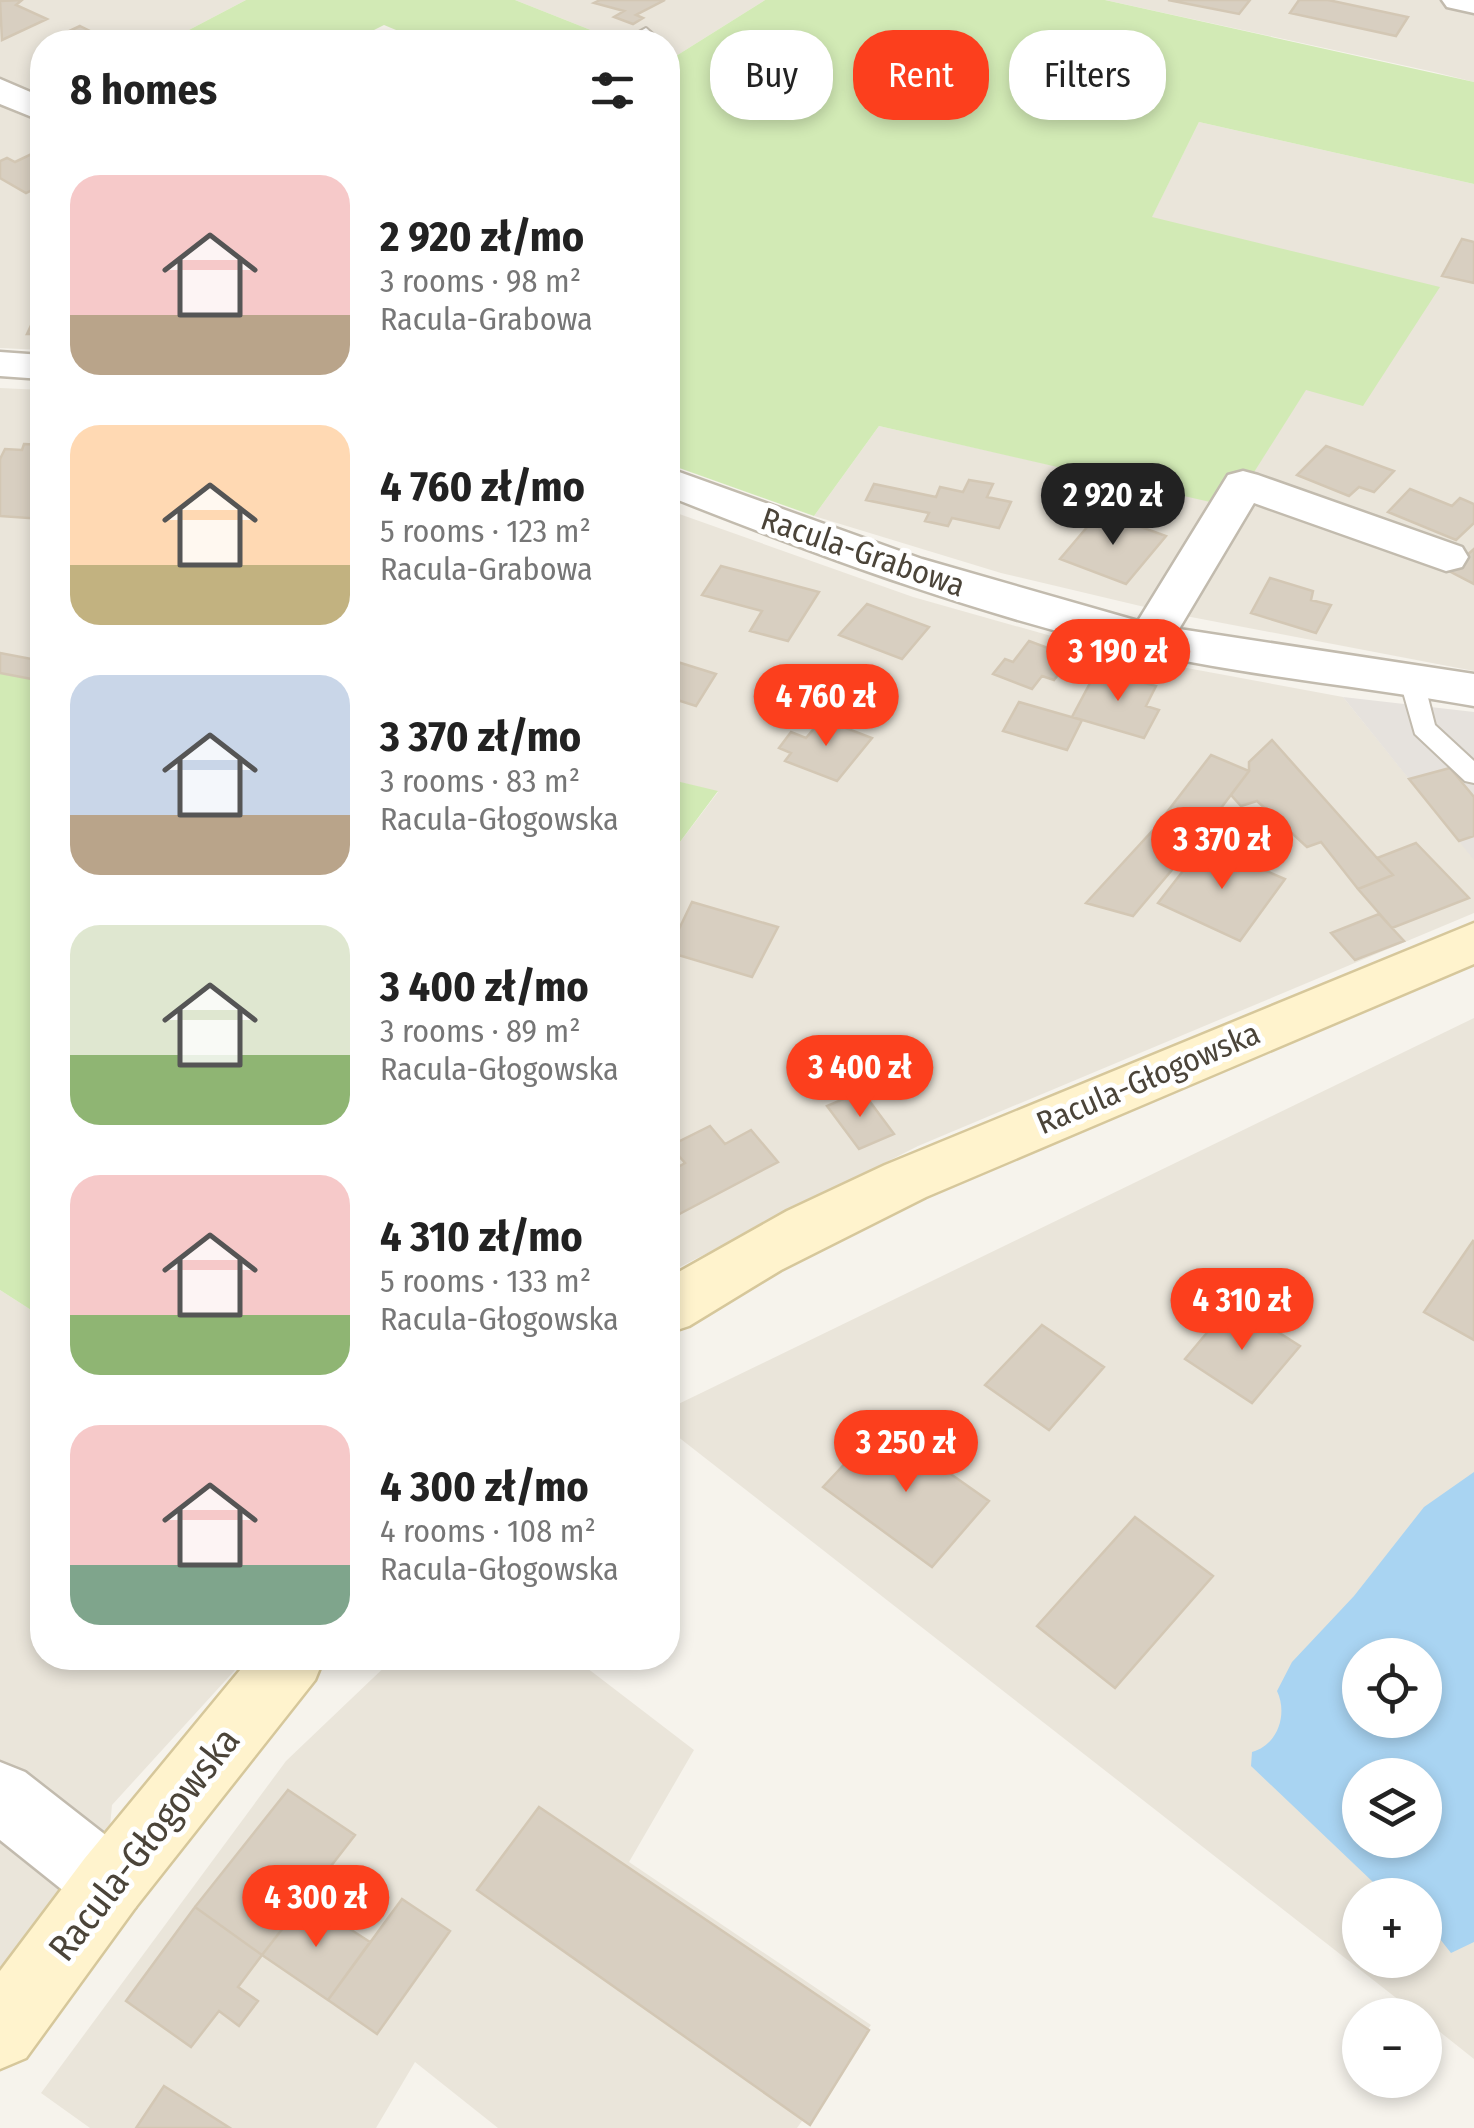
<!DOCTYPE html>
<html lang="en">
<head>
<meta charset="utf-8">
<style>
	:root { --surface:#fff; --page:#f6f6f6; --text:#222; --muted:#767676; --accent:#fc3f1d }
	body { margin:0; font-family:"Fira Sans Condensed",sans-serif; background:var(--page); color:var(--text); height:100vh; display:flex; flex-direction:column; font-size:38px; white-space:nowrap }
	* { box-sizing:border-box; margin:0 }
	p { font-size:32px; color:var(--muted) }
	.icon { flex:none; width:55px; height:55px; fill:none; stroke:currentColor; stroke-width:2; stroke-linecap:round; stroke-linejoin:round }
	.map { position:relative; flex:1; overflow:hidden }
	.side { position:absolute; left:30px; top:30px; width:650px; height:1640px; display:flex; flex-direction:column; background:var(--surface); border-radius:40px; box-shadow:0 5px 15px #0003 }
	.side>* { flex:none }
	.top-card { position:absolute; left:710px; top:30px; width:612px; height:90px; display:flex; gap:20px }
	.fabs { position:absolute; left:1342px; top:1638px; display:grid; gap:20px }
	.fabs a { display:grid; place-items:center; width:100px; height:100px; border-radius:50%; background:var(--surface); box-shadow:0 5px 15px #0003; font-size:50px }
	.price { position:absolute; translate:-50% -85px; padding:0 22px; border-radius:35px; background:var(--accent); color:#fff; font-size:32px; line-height:65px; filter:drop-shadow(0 2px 5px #0008) }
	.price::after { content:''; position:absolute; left:50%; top:60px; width:30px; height:22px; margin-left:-15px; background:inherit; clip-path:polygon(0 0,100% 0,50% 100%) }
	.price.on { background:#222; color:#fff }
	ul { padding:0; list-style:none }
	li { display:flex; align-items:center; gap:30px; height:250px; padding:0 40px }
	li span { display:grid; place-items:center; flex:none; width:280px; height:200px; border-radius:30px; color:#555 }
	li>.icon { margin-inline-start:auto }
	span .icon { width:120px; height:120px; fill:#fffc; stroke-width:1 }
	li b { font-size:42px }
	h2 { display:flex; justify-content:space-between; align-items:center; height:120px; padding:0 40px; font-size:42px }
	.chip { padding:0 35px; border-radius:40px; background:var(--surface); box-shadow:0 5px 15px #0003; font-size:35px; line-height:90px }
	.chip.on { background:var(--accent); color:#fff }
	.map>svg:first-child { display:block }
	.residential { fill:#eae5da; fill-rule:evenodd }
	.industrial { fill:#e6e2dd }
	.green { fill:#d2eab5 }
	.water { fill:#a9d4f2; fill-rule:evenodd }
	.building { fill:#d8cfc1; stroke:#d3c7b4; stroke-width:2.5 }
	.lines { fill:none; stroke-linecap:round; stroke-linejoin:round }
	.lane-casing { stroke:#c2bbae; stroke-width:4 }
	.street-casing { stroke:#c2bbae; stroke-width:5 }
	.secondary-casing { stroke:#d6c79b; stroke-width:5 }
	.lane { fill:#fff; fill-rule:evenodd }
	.street { fill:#fff; fill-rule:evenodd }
	.secondary { fill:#fff3cd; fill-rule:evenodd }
	.labels { text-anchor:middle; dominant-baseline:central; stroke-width:10; stroke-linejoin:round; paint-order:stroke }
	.street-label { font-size:32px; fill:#4b4439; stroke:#fff }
	.near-street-label { font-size:38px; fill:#4b4439; stroke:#fff }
</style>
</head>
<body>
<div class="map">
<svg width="1474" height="2128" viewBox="0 0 1474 2128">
	<rect width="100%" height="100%" fill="#f6f3ec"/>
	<path class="residential" d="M0,0H246L166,42H42V350L0,348Z
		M515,0H765L668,61V42H621Z
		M1105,0H1474V82L1434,72Z
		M1199,122L1474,184V671L1170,613L1001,573L814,516L879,426L1232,506L1306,389L1151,218Z
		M0,388L42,390V682L0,673Z
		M668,510L913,597L1122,656L1343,697L1474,859V913L918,1146L668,1273V858L718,792L668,779Z
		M1474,1018V2059L1425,2020V2015H1418L668,1429V1409ZM1360,1655H1425V1720H1360ZM1360,1775H1425V1840H1360ZM1360,1895H1425V1960H1360Z
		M0,1290L42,1317V1658H246L112,1805L104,1890L0,2003Z
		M394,1658H574L694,1750L629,1862L871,2025L797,2128H498L415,2062L376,2128H90L41,2093L286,1761Z"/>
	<path class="industrial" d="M1343,697L1474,712V860L1409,779Z"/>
	<path class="green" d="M246,0H515L621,42H425L384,25L350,42H166Z
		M765,0H1105L1474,82V184L1199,122L1152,217L1440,287L1363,406L1306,390L1232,507L879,426L814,516L668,464V61Z
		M0,673L42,681V1317L0,1290Z
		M668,779L718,791L668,858Z"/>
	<path class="water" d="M1474,1472V1942L1451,1953L1425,1920V1895H1391L1374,1883L1251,1766L1252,1752C1278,1745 1288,1714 1277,1691L1292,1662L1354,1596L1424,1507ZM1360,1655H1425V1720H1360ZM1360,1775H1425V1840H1360Z"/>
	<path class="building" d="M22,0L16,5L47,19L2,40L0,1Z
		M600,0H665L636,15L643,18L633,24L614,17L624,11L594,3Z
		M1168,0H1250L1239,14Z
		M1299,0H1328L1408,17L1396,36L1290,13Z
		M80,26L92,32L84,36L99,42H46Z
		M42,149V185L26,193L0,178V161L7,158L15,162Z
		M1462,239L1474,242V283L1442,276Z
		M42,302V334H27Z
		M24,444L42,445V519L0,516V459L5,449L22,450Z
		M1326,446L1394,471L1374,492L1359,487L1349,496L1297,475Z
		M969,480L993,484L987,497L1011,502L999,528L952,518L948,526L925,521L929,513L866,500L874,484L936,497L940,487L963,492Z
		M1410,489L1452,506L1460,498L1474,504V523L1456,540L1388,512Z
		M1100,512L1166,536L1126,584L1060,559Z
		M1474,549V584L1449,571Z
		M721,566L819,592L788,641L750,631L762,611L702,595Z
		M1270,578L1313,591L1311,600L1331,605L1316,633L1251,613Z
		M867,604L929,627L902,659L839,635Z
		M1029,641L1072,657L1054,680L1042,676L1032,689L993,674L1005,659L1013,662Z
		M0,653L42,661V681L0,673Z
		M668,659L716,674L696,706L668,697Z
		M1097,670L1156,686L1146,706L1159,710L1144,738L1072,717Z
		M787,674L819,677L815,705L783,702Z
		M1019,702L1082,720L1067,750L1003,731Z
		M822,719L872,738L837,781L785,761L791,753L779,748L791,732L806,738Z
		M1272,740L1377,858L1393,875L1358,889L1321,842L1307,847L1257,801L1241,806L1231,795L1249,771V762Z
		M1211,755L1249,771L1193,845L1154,829Z
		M1450,768L1474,797V836L1459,841L1409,779Z
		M1154,829L1193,845L1133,916L1086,903Z
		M1416,843L1469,898L1392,928L1358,889L1393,875L1377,858Z
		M1204,844L1285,879L1240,941L1158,903Z
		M692,902L778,927L752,977L668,952Z
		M1379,914L1404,941L1355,960L1331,933Z
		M862,1091L894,1134L859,1149L827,1106Z
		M710,1126L725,1144L751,1130L778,1162L668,1220V1173L685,1163L670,1146Z
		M1473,1241L1474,1242V1340L1424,1312Z
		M1232,1303L1300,1346L1252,1403L1185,1359Z
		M1042,1325L1104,1367L1049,1430L985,1385Z
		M881,1425L989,1501L932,1567L823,1487Z
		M1135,1517L1213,1576L1115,1688L1037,1626Z
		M288,1790L355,1835L262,1955L195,1907Z
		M539,1807L869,2030L810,2125L477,1890Z
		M402,1899L450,1931L377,2034L328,2000Z
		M305,1900L370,1942L328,2000L262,1955Z
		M195,1907L262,1955L238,1987L258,2001L239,2026L219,2011L191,2047L126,2001Z
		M164,2086L230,2128H136Z"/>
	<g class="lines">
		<defs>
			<path id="lane" d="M646,28L662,42H645L637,33Z
				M1411,670L1423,678L1435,725L1474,761V783L1465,781L1415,734L1399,678Z"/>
			<path id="street" d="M1442,0H1474V13L1447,7Z
				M0,79L42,97V121L0,104Z
				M0,352L42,355V379L0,376Z
				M668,468L922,559L1138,621L1228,475L1243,471L1258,475L1462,547L1468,557L1462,567L1446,571L1254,503L1179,629L1474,674V706C1367,687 1258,677 1151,654C985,618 825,558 668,496Z
				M0,1762L25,1772L135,1858L146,1883L135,1908L110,1918L85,1908L0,1840Z"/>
			<path id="secondary" d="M1474,923V964L926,1197L781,1270L689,1326L668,1333V1278L787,1211L885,1165Z
				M250,1658H324L315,1680L135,1908L26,2058L0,2069V1971L85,1858Z"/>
		</defs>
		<use href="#lane" class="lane-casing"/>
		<use href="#street" class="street-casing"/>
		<use href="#secondary" class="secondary-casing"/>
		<use href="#lane" class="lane"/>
		<use href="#street" class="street"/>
		<use href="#secondary" class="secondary"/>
	</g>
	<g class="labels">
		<g class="street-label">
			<text transform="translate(863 552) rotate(19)">Racula-Grabowa</text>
			<text transform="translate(1148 1078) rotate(-23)">Racula-Głogowska</text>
		</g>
		<g class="near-street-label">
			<text transform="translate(144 1844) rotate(-52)">Racula-Głogowska</text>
		</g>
	</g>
</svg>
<div class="fabs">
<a><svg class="icon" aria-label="locate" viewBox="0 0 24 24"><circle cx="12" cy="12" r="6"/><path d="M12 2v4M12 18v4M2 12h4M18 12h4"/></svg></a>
<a><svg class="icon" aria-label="layers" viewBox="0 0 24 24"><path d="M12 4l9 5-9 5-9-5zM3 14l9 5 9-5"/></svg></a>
<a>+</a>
<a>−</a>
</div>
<b class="price on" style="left:1113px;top:548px">2 920 zł</b>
<b class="price" style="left:1118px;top:704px">3 190 zł</b>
<b class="price" style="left:826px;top:749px">4 760 zł</b>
<b class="price" style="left:1222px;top:892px">3 370 zł</b>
<b class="price" style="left:860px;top:1120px">3 400 zł</b>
<b class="price" style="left:1242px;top:1353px">4 310 zł</b>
<b class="price" style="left:906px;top:1495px">3 250 zł</b>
<b class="price" style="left:316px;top:1950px">4 300 zł</b>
<div class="top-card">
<a class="chip">Buy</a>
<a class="chip on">Rent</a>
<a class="chip">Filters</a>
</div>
<section class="side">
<h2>8 homes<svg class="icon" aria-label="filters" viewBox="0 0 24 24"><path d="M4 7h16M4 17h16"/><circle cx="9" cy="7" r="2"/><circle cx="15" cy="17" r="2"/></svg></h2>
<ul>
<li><span style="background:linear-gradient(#f6c9c9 70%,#b9a48a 0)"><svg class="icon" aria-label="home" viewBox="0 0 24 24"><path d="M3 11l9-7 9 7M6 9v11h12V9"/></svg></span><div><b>2 920 zł/mo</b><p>3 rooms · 98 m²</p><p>Racula-Grabowa</p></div></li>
<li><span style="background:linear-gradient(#ffd9b3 70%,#c2b280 0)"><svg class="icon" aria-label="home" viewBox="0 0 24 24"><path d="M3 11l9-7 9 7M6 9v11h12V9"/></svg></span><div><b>4 760 zł/mo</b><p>5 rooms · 123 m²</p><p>Racula-Grabowa</p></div></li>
<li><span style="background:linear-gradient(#c9d6e8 70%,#b9a48a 0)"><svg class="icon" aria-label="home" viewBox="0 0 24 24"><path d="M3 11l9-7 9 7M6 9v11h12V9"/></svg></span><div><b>3 370 zł/mo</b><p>3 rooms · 83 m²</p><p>Racula-Głogowska</p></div></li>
<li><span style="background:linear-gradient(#dfe7d0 65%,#8fb573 0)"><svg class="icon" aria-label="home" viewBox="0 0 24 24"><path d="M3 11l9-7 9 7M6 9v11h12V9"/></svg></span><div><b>3 400 zł/mo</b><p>3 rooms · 89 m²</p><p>Racula-Głogowska</p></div></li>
<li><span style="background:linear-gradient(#f6c9c9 70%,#8fb573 0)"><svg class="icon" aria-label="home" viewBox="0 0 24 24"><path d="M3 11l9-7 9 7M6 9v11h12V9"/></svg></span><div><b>4 310 zł/mo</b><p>5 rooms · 133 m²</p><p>Racula-Głogowska</p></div></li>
<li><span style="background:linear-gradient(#f6c9c9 70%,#7fa58c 0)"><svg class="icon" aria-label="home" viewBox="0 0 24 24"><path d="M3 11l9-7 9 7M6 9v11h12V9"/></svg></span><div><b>4 300 zł/mo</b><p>4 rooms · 108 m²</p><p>Racula-Głogowska</p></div></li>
</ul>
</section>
</div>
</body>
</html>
